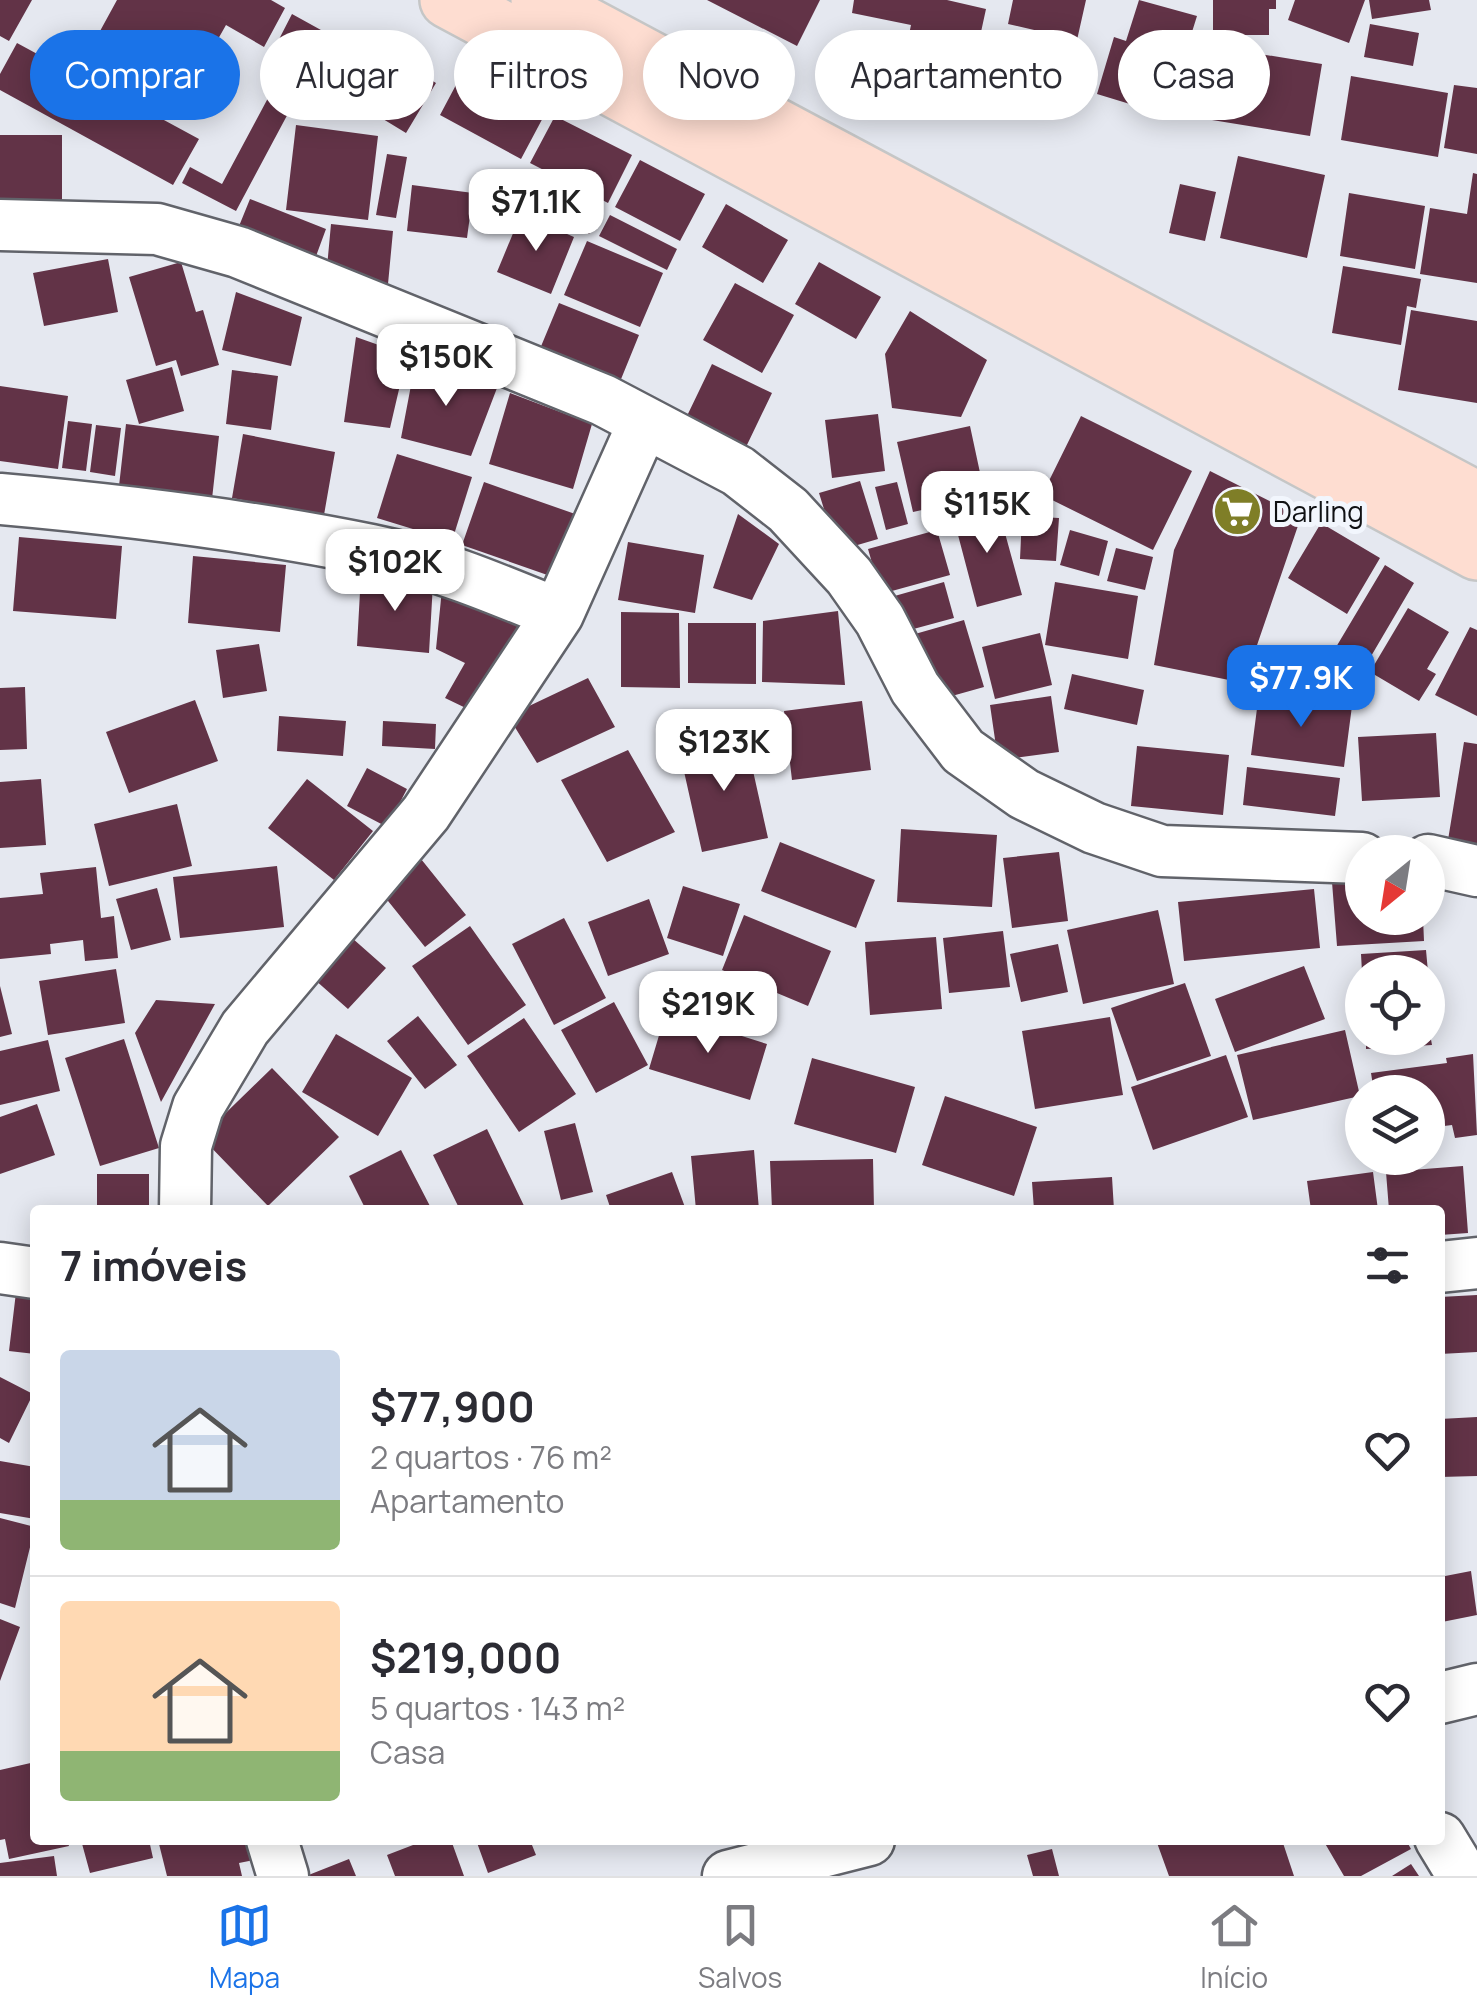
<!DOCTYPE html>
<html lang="pt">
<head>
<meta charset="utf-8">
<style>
	:root { --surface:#fff; --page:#f7f7f7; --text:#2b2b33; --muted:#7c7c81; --line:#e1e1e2; --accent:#1a73e8 }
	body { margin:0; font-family:Manrope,sans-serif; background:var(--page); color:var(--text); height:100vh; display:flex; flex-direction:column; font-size:38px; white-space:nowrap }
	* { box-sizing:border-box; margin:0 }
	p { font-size:32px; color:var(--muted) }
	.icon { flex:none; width:55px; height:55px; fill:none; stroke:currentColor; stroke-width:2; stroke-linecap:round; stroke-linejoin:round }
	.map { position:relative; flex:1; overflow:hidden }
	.side { position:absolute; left:30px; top:1205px; width:1415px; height:640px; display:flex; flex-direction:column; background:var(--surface); border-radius:10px; box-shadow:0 5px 25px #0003 }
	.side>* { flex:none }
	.top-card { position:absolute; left:30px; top:30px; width:1418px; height:90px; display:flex; gap:20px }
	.needle { width:65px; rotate:210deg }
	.controls { position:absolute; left:1345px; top:835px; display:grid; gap:20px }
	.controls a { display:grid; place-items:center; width:100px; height:100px; border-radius:50%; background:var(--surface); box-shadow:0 5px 25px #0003; font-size:50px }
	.price { position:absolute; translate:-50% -85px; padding:0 22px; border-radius:20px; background:#fff; color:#222; font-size:32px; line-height:65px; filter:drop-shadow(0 2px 5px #0008) }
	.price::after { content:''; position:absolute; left:50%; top:60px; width:30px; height:22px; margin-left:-15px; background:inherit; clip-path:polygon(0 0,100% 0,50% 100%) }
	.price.on { background:var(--accent); color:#fff }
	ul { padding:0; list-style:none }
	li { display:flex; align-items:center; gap:30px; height:250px; padding:0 30px }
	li+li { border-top:2px solid var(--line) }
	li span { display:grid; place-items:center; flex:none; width:280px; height:200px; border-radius:10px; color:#555 }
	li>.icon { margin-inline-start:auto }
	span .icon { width:120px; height:120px; fill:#fffc; stroke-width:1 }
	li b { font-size:42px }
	h2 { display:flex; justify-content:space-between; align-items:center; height:120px; padding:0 30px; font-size:42px }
	.tag { padding:0 35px; border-radius:45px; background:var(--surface); box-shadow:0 5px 25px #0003; font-size:35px; line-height:90px }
	.tag.on { background:var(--accent); color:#fff }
	.tabs { display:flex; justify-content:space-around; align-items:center; height:140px; border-top:2px solid var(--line); background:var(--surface); font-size:28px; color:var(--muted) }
	.tabs a { display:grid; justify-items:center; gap:5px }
	.tabs .on { color:var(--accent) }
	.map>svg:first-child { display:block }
	.building { fill:#623347 }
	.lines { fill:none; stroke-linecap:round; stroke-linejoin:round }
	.minor-casing { stroke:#61636a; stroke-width:55 }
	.major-casing { stroke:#c5c6c6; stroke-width:60 }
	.minor { stroke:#fff; stroke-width:50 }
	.major { stroke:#feddd1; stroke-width:55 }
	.labels { text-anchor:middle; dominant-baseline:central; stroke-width:10; stroke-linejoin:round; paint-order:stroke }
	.poi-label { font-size:28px; fill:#0f1013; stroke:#f2f6fd; text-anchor:start }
</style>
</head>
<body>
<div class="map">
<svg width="1477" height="1876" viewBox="0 0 1477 1876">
	<rect width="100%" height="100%" fill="#e5e8f0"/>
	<path class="building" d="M0,0H32L9,41L0,36Z
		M117,0H271L285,8L264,47L226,25L196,78L176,67L151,113L199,139L173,185L0,90V74L17,43L76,75Z
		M707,0H820L797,46Z
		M854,0H947L986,9L971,78L903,63L911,25L852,13Z
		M1013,0H1086L1077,40L1008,24Z
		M1139,0L1197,16L1166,115L1097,94L1114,37L1126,41Z
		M1213,0H1276V9H1269V35H1213Z
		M1295,0H1365L1349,43L1288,20Z
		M1369,0H1429L1431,10L1372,19Z
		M292,14L330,35L236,211L182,183L190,167L222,184L290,57L274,49Z
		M1370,24L1419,33L1413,66L1364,57Z
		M350,31L436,83L406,133L319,80Z
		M1223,48L1322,64L1310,136L1212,120Z
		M465,68L546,112L521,159L440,115Z
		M1351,76L1448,93L1438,157L1341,140Z
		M1454,85L1477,88V154L1444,148Z
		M555,116L632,155L608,203L530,163Z
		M296,125L378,136L368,220L286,210Z
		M0,135H62V203H0Z
		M387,154L407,157L396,218L376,215Z
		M1238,156L1325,175L1307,258L1220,238Z
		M640,160L705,194L680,241L615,207Z
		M1473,173L1477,174V283L1420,274L1430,208L1467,214Z
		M546,178L602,212L589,234L533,200Z
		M1180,184L1216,192L1205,241L1169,233Z
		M412,185L473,193L467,238L407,231Z
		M1349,193L1425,206L1415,269L1340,256Z
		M250,199L326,229L312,267L235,236Z
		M726,204L788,240L763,283L702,247Z
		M521,214L574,237L551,294L497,272Z
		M610,215L677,249L667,270L599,236Z
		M331,224L393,231L388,284L326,278Z
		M587,241L663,273L640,327L564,295Z
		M108,259L118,312L44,326L33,273Z
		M181,262L196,312L203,310L219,365L181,376L176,360L156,366L129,277Z
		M819,262L881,297L856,339L795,304Z
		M1343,266L1421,279L1416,308L1407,306L1401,345L1332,333Z
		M735,283L794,315L762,373L703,340Z
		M236,292L302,317L291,366L222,350Z
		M559,303L639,335L617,389L537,356Z
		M1411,310L1477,321V403L1398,390Z
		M910,311L987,360L961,417L892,408L885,354Z
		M356,337L407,355L390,428L344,422Z
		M416,359L497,388L471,456L401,438Z
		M712,364L772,393L746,447L686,418Z
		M172,367L184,411L139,424L126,380Z
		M232,370L278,376L271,430L226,424Z
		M0,386L68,396L58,469L0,461Z
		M510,393L592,424L573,489L489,464Z
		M878,414L885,471L832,478L825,420Z
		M1081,416L1192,471L1153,550L1042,495Z
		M68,421L92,424L86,471L62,468Z
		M126,424L219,436L212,499L119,486Z
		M96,425L121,428L115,476L90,472Z
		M970,426L985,496L913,512L897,442Z
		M243,434L335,452L324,515L232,498Z
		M397,454L472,477L452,541L377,518Z
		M1210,471L1301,517L1244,683L1154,665L1174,550Z
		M860,481L878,539L837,551L819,493Z
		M484,482L578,515L556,578L462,545Z
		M897,482L908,524L886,530L875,487Z
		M997,504L1022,595L977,607L953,516Z
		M738,514L779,544L752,600L713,588Z
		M1022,516L1059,518L1056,561L1020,559Z
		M1321,523L1380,558L1347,614L1288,578Z
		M937,530L950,575L881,594L868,549Z
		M1070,530L1108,541L1099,576L1060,565Z
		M19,537L122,546L116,619L13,611Z
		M628,542L704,555L695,613L618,600Z
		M1116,548L1153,557L1145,590L1107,581Z
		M193,556L286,565L280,632L188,623Z
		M1385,565L1414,583L1350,692L1320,674Z
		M361,574L433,583L429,653L357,646Z
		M944,582L954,618L895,634L884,599Z
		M1055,582L1138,596L1128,659L1045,645Z
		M442,589L528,627L472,711L445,698L465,663L436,649Z
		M1408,608L1449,632L1427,669L1436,674L1419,701L1370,672Z
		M838,611L845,685L762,682L763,621Z
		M621,612L679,613L680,688L621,687Z
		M964,620L984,687L934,701L915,634Z
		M688,623H756V684L688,683Z
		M1470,627L1477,630V716L1435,695Z
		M1040,633L1052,685L995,699L982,647Z
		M259,644L267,691L223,698L216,650Z
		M1072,674L1144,690L1137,725L1064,709Z
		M588,678L615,727L537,763L508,716Z
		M25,687L27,749L0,750V688Z
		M1259,693L1352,706L1344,767L1251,755Z
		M1051,696L1059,752L998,760L990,705Z
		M195,700L218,761L129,793L106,732Z
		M862,701L871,770L792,780L784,711Z
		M279,716L346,721L343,756L277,751Z
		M383,721L436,724L435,749L382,746Z
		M1436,733L1440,797L1362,801L1358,737Z
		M745,735L768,838L702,852L679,749Z
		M1464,742L1477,744V845L1448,840Z
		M1137,746L1229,755L1223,815L1131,806Z
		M628,750L675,832L607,862L561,780Z
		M1247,767L1340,778L1335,816L1243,805Z
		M367,768L407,789L387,827L347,806Z
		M41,779L46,845L0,848V782Z
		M307,779L373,831L334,880L268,828Z
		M177,804L192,866L109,886L94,824Z
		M901,829L997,835L992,907L897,902Z
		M780,842L875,880L856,928L761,891Z
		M1059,852L1068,921L1012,928L1003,858Z
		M417,854L466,915L425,947L376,886Z
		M277,866L284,927L180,938L173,877Z
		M96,867L101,918L114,916L118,958L85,961L83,940L50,944L51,954L0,959V898L43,894L40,873Z
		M1362,880V918H1423L1424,941L1337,946L1332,882Z
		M683,886L740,904L723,956L667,938Z
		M157,888L171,940L131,950L116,899Z
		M1314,889L1320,948L1184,961L1178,902Z
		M649,899L669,954L608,976L588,922Z
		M1158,910L1174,984L1083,1004L1067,930Z
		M744,915L831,951L808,1006L722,970Z
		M564,918L606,998L554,1025L512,944Z
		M470,926L526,1005L468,1045L412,966Z
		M343,930L386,968L348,1009L306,972Z
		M1003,931L1010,987L949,993L943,938Z
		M936,937L942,1009L870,1015L865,942Z
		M1058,944L1068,992L1021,1002L1010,954Z
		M1426,950L1428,972H1362L1361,954Z
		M1304,966L1325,1019L1235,1052L1215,999Z
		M116,969L125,1023L48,1035L39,981Z
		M1185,983L1211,1056L1137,1081L1111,1008Z
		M0,986L12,1034L0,1037Z
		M156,1000L215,1004L161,1102L135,1033Z
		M614,1002L648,1065L596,1093L561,1030Z
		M666,1012L767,1044L750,1100L649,1069Z
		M418,1016L457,1065L425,1089L387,1041Z
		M1110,1017L1123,1095L1035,1109L1022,1031Z
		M524,1018L576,1094L519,1132L467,1056Z
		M1428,1023L1432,1045L1366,1049V1038H1428Z
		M1345,1030L1360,1096L1253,1120L1237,1055Z
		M336,1034L412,1078L378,1136L302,1092Z
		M124,1039L159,1148L100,1166L65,1058Z
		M48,1040L60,1091L0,1105V1051Z
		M1473,1054L1477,1135L1455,1138L1452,1125L1428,1128V1092H1374L1371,1073L1447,1063L1446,1058Z
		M1226,1055L1248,1117L1153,1150L1131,1087Z
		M812,1058L915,1087L896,1153L794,1124Z
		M272,1068L339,1137L268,1206L201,1137Z
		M945,1096L1037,1127L1014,1196L922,1165Z
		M37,1104L55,1155L0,1174V1117Z
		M575,1123L593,1192L561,1200L544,1131Z
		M487,1129L526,1210H460L433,1155Z
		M401,1150L432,1210H366L349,1176Z
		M754,1150L759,1210H696L691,1156Z
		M873,1159L874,1210H772L770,1161Z
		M1463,1166L1468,1233L1440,1235V1210H1389L1386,1172Z
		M672,1172L686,1210H611L606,1195Z
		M1373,1172L1378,1210H1311L1307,1181Z
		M97,1174H149V1210H97Z
		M1112,1177L1114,1210H1034L1032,1182Z
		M17,1284L35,1286V1354L9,1351Z
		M1477,1295V1352L1440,1354V1297Z
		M0,1377L33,1394L9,1443L0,1438Z
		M1477,1417V1476L1440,1477V1419Z
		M0,1461L35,1467V1519L0,1513Z
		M0,1518L35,1527L15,1608L0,1603Z
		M1471,1571L1477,1615L1442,1622L1440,1577Z
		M0,1619L20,1627L0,1681Z
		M35,1762V1840H67L69,1846L9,1859L5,1839L0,1840V1770Z
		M81,1840H149L153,1858L90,1873Z
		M158,1840H249L254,1860L239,1863L242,1876H167Z
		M426,1840H451L464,1876H395L387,1855Z
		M476,1840H530L536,1855L488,1873Z
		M1156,1840H1282L1294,1876H1169Z
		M1323,1840H1406L1411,1849L1361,1876H1344Z
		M1052,1849L1059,1876H1033L1027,1855Z
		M54,1856L57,1876H0V1863Z
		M349,1859L356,1876H306Z
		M1411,1864L1419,1876H1392Z"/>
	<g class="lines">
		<defs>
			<path id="minor" d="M0,225L157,229L238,252L603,400L738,471L788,510L849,576L880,620L915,688L963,751L1024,794L1094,828L1162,851L1362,858
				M0,499C124,510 249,525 371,550C436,563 497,589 558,614
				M1428,860L1477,871
				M185,1210L186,1146L198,1107L245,1028L426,813L558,614L644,422
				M1440,1267L1477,1263
				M0,1268L35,1273
				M1440,1698L1477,1689
				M1440,1838L1463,1876
				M272,1840L283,1876
				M728,1876L869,1840"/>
			<path id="major" d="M448,0L1477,552
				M539,0L1477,500"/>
		</defs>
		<use href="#minor" class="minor-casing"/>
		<use href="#major" class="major-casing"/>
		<use href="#minor" class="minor"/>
		<use href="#major" class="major"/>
	</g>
	<defs>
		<symbol id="supermarket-disc" viewBox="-11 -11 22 22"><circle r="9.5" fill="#7f7e27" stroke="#f2f6fd"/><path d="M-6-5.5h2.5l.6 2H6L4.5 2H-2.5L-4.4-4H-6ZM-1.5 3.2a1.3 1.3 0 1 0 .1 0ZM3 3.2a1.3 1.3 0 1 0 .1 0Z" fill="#fff"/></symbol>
	</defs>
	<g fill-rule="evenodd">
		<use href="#supermarket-disc" x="1210" y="484" width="55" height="55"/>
	</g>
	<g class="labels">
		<g class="poi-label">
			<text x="1273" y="511">Darling</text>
		</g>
	</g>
</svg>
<div class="controls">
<a><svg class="needle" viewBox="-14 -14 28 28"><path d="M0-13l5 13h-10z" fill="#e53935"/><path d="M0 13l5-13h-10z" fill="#7c7c81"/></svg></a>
<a><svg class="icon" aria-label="locate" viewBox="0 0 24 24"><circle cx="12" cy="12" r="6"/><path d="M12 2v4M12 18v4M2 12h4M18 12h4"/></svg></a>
<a><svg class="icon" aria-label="layers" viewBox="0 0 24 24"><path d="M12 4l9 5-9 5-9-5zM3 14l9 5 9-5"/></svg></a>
</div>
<b class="price" style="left:536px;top:254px">$71.1K</b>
<b class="price" style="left:446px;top:409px">$150K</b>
<b class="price" style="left:987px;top:556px">$115K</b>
<b class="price" style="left:395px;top:614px">$102K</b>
<b class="price on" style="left:1301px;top:730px">$77.9K</b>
<b class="price" style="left:724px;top:794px">$123K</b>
<b class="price" style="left:708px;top:1056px">$219K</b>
<div class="top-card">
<a class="tag on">Comprar</a>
<a class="tag">Alugar</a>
<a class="tag">Filtros</a>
<a class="tag">Novo</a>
<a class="tag">Apartamento</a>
<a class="tag">Casa</a>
</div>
<section class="side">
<h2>7 imóveis<svg class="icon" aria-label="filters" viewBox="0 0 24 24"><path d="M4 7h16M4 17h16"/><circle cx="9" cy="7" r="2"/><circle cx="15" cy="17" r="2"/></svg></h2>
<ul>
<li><span style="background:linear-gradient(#c9d6e8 75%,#8fb573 0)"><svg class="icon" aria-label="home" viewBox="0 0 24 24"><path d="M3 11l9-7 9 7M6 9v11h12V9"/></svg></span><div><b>$77,900</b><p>2 quartos · 76 m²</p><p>Apartamento</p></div><svg class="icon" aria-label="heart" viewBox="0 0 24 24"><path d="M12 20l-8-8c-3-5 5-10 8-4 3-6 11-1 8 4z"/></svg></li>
<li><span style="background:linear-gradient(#ffd9b3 75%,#8fb573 0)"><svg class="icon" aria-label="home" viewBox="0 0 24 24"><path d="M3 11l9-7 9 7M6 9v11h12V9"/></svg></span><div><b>$219,000</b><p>5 quartos · 143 m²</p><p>Casa</p></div><svg class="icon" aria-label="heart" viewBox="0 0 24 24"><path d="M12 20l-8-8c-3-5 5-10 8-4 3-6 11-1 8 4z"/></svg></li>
</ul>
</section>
</div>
<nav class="tabs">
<a class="on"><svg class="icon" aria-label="map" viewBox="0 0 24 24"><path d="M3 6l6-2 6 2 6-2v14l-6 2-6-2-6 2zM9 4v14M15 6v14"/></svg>Mapa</a>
<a><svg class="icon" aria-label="saved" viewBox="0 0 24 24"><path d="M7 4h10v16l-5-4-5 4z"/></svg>Salvos</a>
<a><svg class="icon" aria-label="home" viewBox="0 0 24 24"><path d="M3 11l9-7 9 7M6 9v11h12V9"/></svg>Início</a>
</nav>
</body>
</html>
